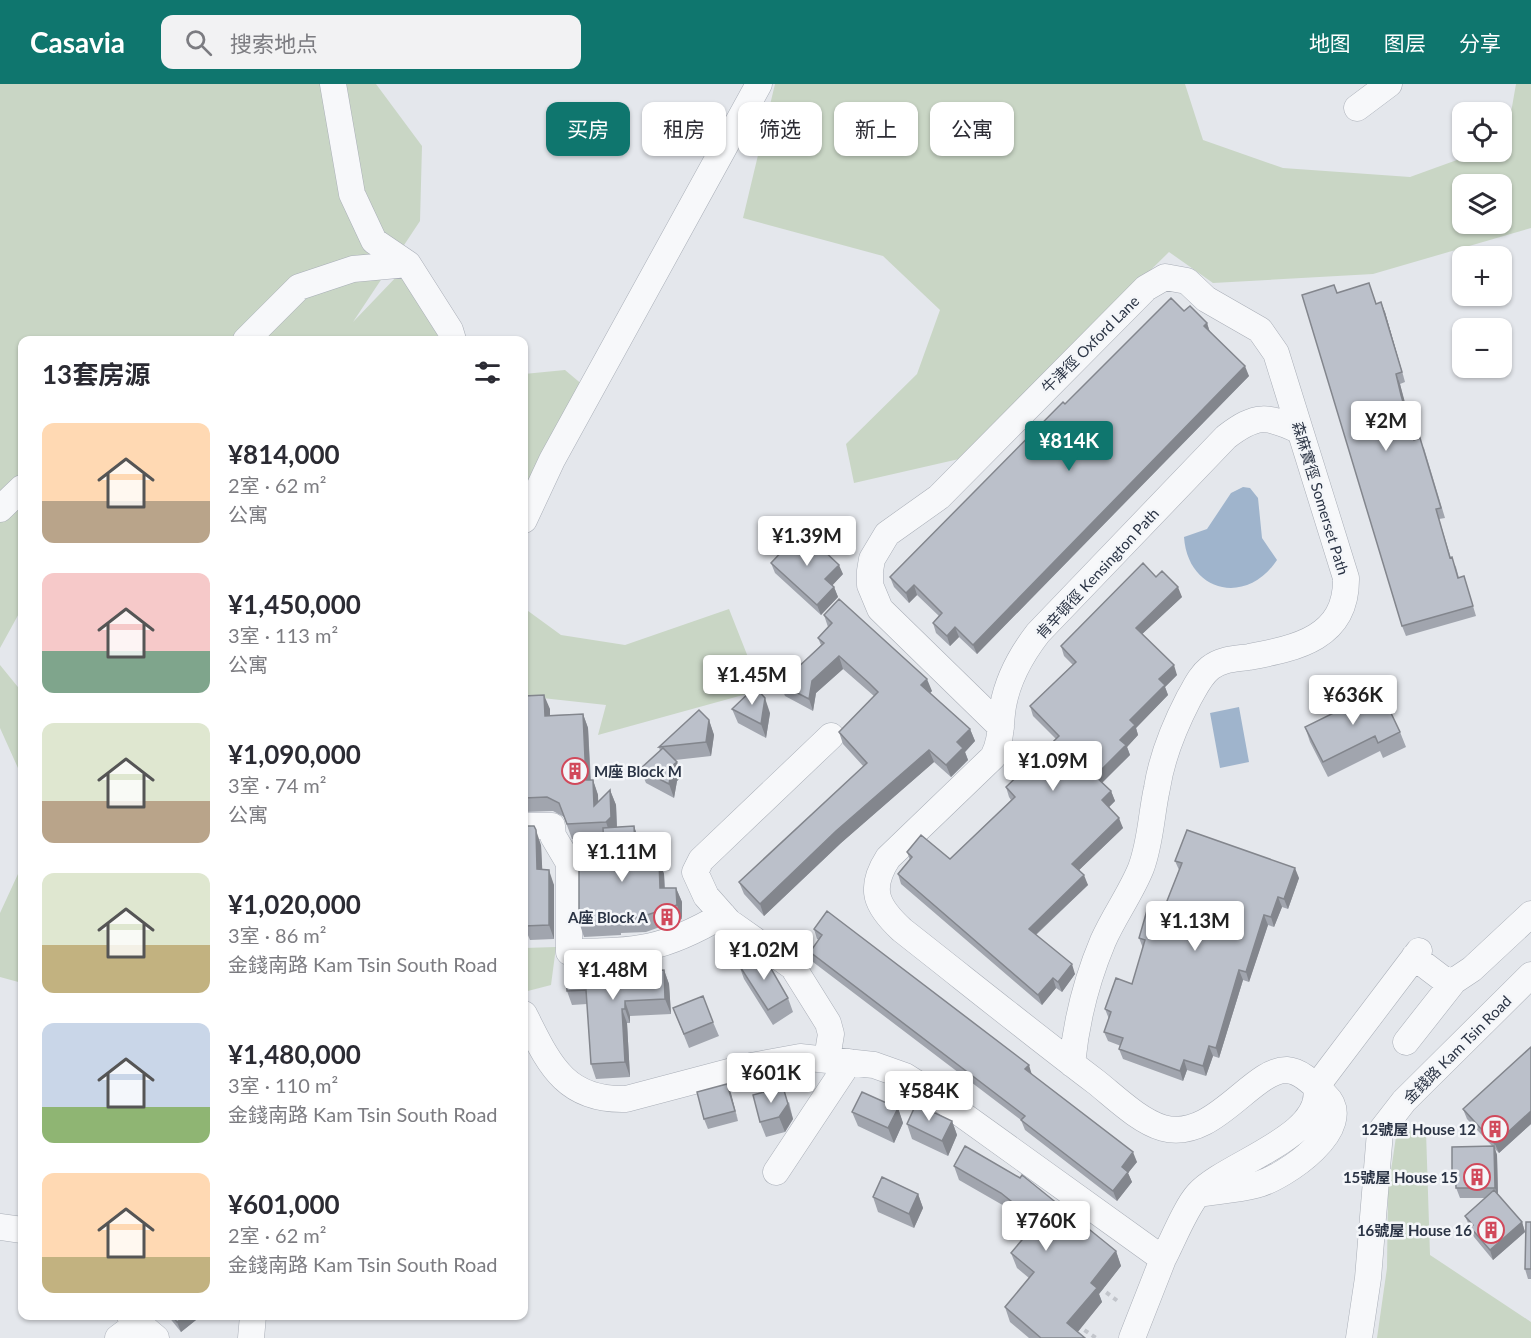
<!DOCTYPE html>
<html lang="zh">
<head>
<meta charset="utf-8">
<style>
	:root { --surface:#fff; --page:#f2f2f3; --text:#2b2b33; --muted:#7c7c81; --accent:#0f766e }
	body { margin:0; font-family:Lato,"Noto Sans SC",sans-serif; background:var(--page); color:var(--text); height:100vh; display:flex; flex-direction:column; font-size:22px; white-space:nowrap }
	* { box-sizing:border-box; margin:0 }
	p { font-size:20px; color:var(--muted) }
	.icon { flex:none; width:33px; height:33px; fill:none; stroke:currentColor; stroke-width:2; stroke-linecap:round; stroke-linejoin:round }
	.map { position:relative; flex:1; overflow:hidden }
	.side { position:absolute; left:18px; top:252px; width:510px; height:984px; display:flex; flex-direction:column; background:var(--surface); border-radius:12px; box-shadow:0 2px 4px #0004 }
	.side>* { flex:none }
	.hud { position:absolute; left:546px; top:18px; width:570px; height:54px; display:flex; gap:12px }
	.tools { position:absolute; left:1452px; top:18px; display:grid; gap:12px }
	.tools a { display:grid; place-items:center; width:60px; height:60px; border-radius:12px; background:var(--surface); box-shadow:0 2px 4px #0004; font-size:30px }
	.price { position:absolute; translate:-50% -51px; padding:0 14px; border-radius:6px; background:#fff; color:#222; font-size:20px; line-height:39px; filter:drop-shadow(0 2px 3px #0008) }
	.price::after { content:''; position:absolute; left:50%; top:36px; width:18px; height:14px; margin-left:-9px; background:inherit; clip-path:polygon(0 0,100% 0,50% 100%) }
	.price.current { background:var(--accent); color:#fff }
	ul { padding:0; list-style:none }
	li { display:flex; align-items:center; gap:18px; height:150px; padding:0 24px }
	li span { display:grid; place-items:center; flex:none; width:168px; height:120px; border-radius:12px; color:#555 }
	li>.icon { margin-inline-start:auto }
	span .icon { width:72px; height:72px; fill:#fffc; stroke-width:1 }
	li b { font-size:26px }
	h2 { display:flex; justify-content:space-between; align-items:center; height:72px; padding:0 24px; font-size:26px }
	.chip { padding:0 21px; border-radius:12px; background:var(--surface); box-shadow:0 2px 4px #0004; font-size:21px; line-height:54px }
	.chip.current { background:var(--accent); color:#fff }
	header { display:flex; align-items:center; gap:36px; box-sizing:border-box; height:84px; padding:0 30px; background:var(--accent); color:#fff }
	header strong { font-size:28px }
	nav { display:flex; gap:33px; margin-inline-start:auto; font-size:21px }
	.search { width:420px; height:54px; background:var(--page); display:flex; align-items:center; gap:15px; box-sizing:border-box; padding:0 21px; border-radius:12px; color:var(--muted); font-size:22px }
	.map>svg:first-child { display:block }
	.green { fill:#c9d6c5; fill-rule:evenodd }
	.water { fill:#9fb4cc }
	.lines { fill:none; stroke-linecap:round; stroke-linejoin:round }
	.minor-casing { stroke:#a9aeb7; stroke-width:27 }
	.path { stroke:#c2c5cb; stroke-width:4; stroke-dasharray:4.5 4.5; stroke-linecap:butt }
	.minor { stroke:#f7f8fa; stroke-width:26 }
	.wall { fill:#a1a5ae }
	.shaded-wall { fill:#83868d }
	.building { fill:#bbc0ca; stroke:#83868d; stroke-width:1.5 }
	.labels { text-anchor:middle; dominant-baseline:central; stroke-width:5; stroke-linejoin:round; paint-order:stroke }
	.street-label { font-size:15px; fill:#2b3445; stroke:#f4f6f9 }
	.poi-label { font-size:15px; font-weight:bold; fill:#2b3445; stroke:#f4f6f9; text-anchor:end }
</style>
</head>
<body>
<header>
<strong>Casavia</strong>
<div class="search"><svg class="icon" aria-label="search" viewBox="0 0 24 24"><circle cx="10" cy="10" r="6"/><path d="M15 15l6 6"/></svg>搜索地点</div>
<nav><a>地图</a><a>图层</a><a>分享</a></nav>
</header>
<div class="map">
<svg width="1531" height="1254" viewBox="0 0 1531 1254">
	<rect width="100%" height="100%" fill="#e4e7ec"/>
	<path class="green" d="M0,0H376L422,62L420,137L353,238L400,189L442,236L437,253L431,256H22V524L0,564Z
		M775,0H1185L1203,56L1283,84L1410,93L1479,68H1502V59L1506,57L1516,0H1531V144L1373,190L1213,199L1169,168L959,375L854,399L846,360L917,290L940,226L883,172L743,134ZM1462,100H1502V140H1462Z
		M565,286L584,302L524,434V290Z
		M524,524L561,551L625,561L729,525L761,606L598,651L606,621L524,612Z
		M0,581L22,608V676L18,684L0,644Z
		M18,790L22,792V899L0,893V829Z
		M556,863L551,901L524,908V864Z
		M1397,1046L1426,1047L1430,1171L1531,1238V1254H1377L1387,1184L1388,1107Z"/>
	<path class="water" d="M1243,403L1250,404L1258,414L1262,454L1277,476C1247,522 1188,509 1184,453L1207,445L1231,409Z
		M1239,623L1249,678L1220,684L1210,629Z"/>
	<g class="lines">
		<defs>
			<path id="minor" d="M333,0L352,110L374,157L408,180L450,246L453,256
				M1357,24L1389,0
				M246,256L299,203L353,185L408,180
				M0,425L22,404
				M524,436L552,376L759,0
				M1001,643L880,525L870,501V487L872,475L887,450L939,413L1146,204L1165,193L1187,197L1206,215L1260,246L1276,269L1346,494C1347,554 1297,564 1249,573C1235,575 1221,575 1210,584C1200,592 1195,604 1189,614C1174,643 1162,672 1157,704C1151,731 1151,757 1141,784C1131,809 1114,832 1103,857C1087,895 1076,939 1072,980
				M524,742H552L553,752L569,779V868C639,867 661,867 723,831
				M1414,873L1443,895L1454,897L1472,885L1531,830
				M524,930C548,977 563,1017 626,1015L751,982L800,973L874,981L905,992L935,1011L1163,1175L1132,1254
				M1406,958L1454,897
				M827,975L831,950L828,939L793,883L729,838L706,812L695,788L701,776L831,652
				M776,1088L849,978
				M1198,1110C1217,1107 1237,1106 1256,1101C1284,1094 1359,1043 1325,1011C1315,1002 1302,987 1287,986C1252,985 1214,1058 1163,1044C1139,1037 1115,1013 1096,998C1030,948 967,897 902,846C876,822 868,805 888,774L993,673C1002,656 1000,640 1003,622C1008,594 1021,571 1038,549L1226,353C1256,330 1267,331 1300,347
				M0,1143L22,1146
				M1163,1175C1172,1158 1186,1123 1198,1110C1226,1079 1326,1053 1316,1003L1419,867
				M130,1232L156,1254
				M118,1254L138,1239
				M251,1254L253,1232
				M1359,1254L1368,1194L1380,1048L1404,1017L1531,891"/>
		</defs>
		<use href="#minor" class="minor-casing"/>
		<path class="path" d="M1003,1132L1030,1152
			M1099,1203L1119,1218
			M1077,1241L1096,1254"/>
		<use href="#minor" class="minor"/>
	</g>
	<path class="wall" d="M1369,199L1376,219L1385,228L1405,298L1400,300L1405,321L1415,356L1424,364L1445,434L1439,435L1451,474L1456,483L1459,494L1464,492L1476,532L1406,552L1402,542L1337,209Z
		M1184,227L1207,239L1210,248L1249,292L977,570L959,553L950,562L936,549L933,539L939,532L917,511L909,519L894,503L890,493L1065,320Z
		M771,479L843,490L832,501L834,503L838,513L821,531L775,489Z
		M1156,493L1182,513L1142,550L1177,591L1165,603L1168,611L1136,644L1138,651L1127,663L1130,671L1102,698L1111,707L1115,717L1109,723L1123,744L1079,786L1088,801L1036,851L1075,890L1062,908L1056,904L1042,921L901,800L898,790L910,776L907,768L950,775L1011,716L1009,713L1006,703L1056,655L1033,632L1030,622L1073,581L1064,572L1061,562Z
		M824,531L932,607L930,609L970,645L975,657L965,668L968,676L951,693L934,678L841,759L764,832L744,810L739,798L864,683L843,660L839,648L874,612L843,585L816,609L813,627L785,612L780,600L821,561L818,554L828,543Z
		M524,612L550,625V631L583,630L588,644L591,696H593L598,711V718L610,706L616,721L617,743L634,742L639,757L640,776H659L664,790L665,804H676L682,818V835L646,848L621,849V851L584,853L579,838L605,784L604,753L572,755L564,733L553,727L524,728Z
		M732,625L770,629L766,654L738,639Z
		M709,636L714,651L711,672L675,676L682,692L677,697L674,714L646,699L640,685L660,667L659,663Z
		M1305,643L1400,648L1406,663L1383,674L1380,667L1328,693L1310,658Z
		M541,761L542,785L554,801V855L530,856L524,842Z
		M1175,777L1299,794L1288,825L1282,823L1274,843L1268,841L1249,898L1243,896L1219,974L1213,972L1206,992L1187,986L1183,997L1123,975L1119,965L1121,962L1108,957L1104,948L1109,935L1105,925L1132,900L1143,864L1139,854L1163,827L1179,786Z
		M814,845L1032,991L1137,1078L1128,1089L1132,1098L1117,1117L1025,1046L1021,1036L813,878L810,868L819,856L817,855Z
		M643,875L647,887L664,886L669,900L671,930L630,932V939H627L630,993L596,995L591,980L587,920L572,921L567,907L607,880Z
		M739,881L788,914L793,928L773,941L744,895Z
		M673,924L713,938L719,952L689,964Z
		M1531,963V1040L1499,1069L1495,1065L1497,1071L1498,1111L1522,1138L1525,1148L1493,1176L1474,1153L1465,1132L1485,1114H1460L1452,1093L1492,1062L1467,1035L1463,1025Z
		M727,1000L738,1037L708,1045L704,1035Z
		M789,1018L793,1035L785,1048L766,1053L760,1038Z
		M898,1024L903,1039L894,1059L858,1042L852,1028Z
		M952,1037L957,1051L948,1072L912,1055L907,1040Z
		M954,1082L1116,1167L1121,1182L1099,1210L1102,1218L1077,1248L1085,1254H1029L1010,1238L1005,1223L1029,1194L1017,1184L1011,1169L1032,1144L1006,1123L959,1096Z
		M918,1110L923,1124L914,1144L878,1128L873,1113Z
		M1531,1138V1195H1528L1525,1185Z
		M168,1232H201L181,1248Z"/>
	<path class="shaded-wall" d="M1381,218L1385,228L1405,298Z
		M1207,239L1210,249L1204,242Z
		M1245,282L1249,292L977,570L973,561Z
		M1396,290L1400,300L1418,366L1401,311Z
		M839,481L843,490L829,505L825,495Z
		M914,501L917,511L909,519L906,509Z
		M834,503L838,513L821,531L817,521Z
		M1178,503L1182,513L1139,553L1136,544Z
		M955,543L959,553L950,562L947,552Z
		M839,572L843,585L816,609L813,627L809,615L812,597Z
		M1174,581L1177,591L1165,603L1168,611L1136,644L1138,651L1127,663L1130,671L1099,702L1095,692L1120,656L1130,636L1159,595Z
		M927,595L932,607L926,613L921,601Z
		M544,611L550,625V646L545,632Z
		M765,614L770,629L766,654L761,640Z
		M583,630L588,644L591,711L586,696Z
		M709,636L714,651L711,672L706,658Z
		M970,645L975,657L965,668L968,676L951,693L946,681L957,658Z
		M929,666L934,678L841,759L764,832L760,820L836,747Z
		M677,678L682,692L677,697L674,714L669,700L672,682Z
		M593,696L598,711L599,737L594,722Z
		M610,706L616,721L617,747L611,753L606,738Z
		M1111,707L1115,717L1106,726L1102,716Z
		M1119,734L1123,744L1076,789L1072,780Z
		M634,742L639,757L641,791L636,777Z
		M536,746L541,761L543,799L537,785Z
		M659,776L664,790L665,819L660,804Z
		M1295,784L1299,794L1288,825L1284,815Z
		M549,786L554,801V855L549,841Z
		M1084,791L1088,801L1032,854L1029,845Z
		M676,804L682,818V835L677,821Z
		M1278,813L1282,823L1274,843L1271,833Z
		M1264,831L1268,841L1249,898L1246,888Z
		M643,875L649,890L644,887Z
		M1072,880L1075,890L1062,908L1058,898Z
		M664,886L669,900L671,930L665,915Z
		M1239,886L1243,896L1219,974L1216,964Z
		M1053,894L1056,904L1042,921L1038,911Z
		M625,917L630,932V939L625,925Z
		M622,925L627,939L630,993L625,978Z
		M1209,962L1213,972L1206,992L1203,982Z
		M1184,976L1187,986L1183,997L1180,987Z
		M1029,981L1032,991L1025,985Z
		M727,1000L731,1009L738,1037L735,1027Z
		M783,1003L793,1035L785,1048L779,1033Z
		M898,1024L903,1039L894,1059L888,1044Z
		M1531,1027V1040L1499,1069L1495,1060Z
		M952,1037L957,1051L948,1072L942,1057Z
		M1494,1062L1497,1071L1498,1114L1495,1104Z
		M1133,1068L1137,1078L1128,1089L1132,1098L1117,1117L1113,1107L1122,1083Z
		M918,1110L923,1124L914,1144L909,1130Z
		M1522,1138L1525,1148L1493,1176L1490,1166Z
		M1116,1167L1121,1182L1099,1210L1102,1218L1073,1254L1067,1239L1091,1199Z
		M185,1232H201L181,1248L177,1238Z"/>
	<path class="building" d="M1369,199L1376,220L1381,218L1402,288L1396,290L1401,311L1414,356L1420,354L1441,424L1436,425L1450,474L1452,473L1458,494L1464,492L1473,522L1402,542L1302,211L1334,201L1337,209Z
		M1171,214L1184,227L1190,222L1207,239L1204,242L1245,282L973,561L955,543L947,552L933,539L942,529L914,501L906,509L890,493L1063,318L1065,320Z
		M802,446L839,481L825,495L834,503L817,521L771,479Z
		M1143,479L1156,493L1162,487L1178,503L1136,544L1174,581L1159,595L1165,601L1130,636L1135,641L1120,656L1126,661L1095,692L1111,707L1102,716L1119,734L1072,780L1084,791L1029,845L1072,880L1058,898L1053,894L1038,911L898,790L912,773L907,768L921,751L950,775L1015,713L1006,703L1059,652L1030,622L1076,578L1061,562Z
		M839,515L927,595L921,601L970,645L957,658L963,664L946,681L929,666L836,747L760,820L739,798L867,679L839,648L878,608L869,599L839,572L812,597L809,615L780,600L824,559L818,554L832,539L824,531Z
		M755,603L765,614L761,640L732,625Z
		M1380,606L1400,648L1378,659L1375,652L1323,678L1305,643Z
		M544,611L545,632L583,630L586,696H593L594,722L610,706L611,733L606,738L567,740L559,719L547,713L524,714V612Z
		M699,626L709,636L706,658L659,663Z
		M663,664L677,678L672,682L669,700L640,685Z
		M524,742H534L536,746L537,785L549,786V841L524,842Z
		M634,742L636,777L659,776L660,804H676L677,821L641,833L616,835V837L579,838V785L605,784L603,744Z
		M1187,746L1295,784L1284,815L1278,813L1271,833L1264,831L1246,888L1239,886L1216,964L1209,962L1203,982L1184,976L1180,987L1119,965L1123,954L1104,948L1111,928L1105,925L1116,894L1132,900L1145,856L1139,854L1148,823L1163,827L1182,779L1175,777Z
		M827,827L1029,981L1025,985L1133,1068L1122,1083L1128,1088L1113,1107L1021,1036L1025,1032L810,868L822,851L814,845Z
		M762,869L788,914L768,926L739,881Z
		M643,875L644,887L664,886L665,915L625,917V925H622L625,978L591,980L586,906L567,907L566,882L607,880V876Z
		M703,912L713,938L684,950L673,924Z
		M1531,963V1027L1495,1060L1463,1025Z
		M727,1000L735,1027L704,1035L697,1008Z
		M783,1003L788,1020L779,1033L760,1038L753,1011Z
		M862,1008L898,1024L888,1044L852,1028Z
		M916,1020L952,1037L942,1057L907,1040Z
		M965,1062L1020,1094L1022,1091L1116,1167L1091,1199L1097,1204L1067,1239L1085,1254H1041L1005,1223L1034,1188L1011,1169L1037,1138L1001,1109L954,1082Z
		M1494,1062L1495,1104H1456V1093H1452V1063Z
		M882,1093L918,1110L909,1130L873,1113Z
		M1494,1106L1522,1138L1490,1166L1470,1143L1473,1141L1465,1132Z
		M1526,1138H1531V1185H1525Z
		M172,1232H185L177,1238Z"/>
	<defs>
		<symbol id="building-ring" viewBox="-11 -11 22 22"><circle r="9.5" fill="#f4f6f9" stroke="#d1495b" stroke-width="1.5"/><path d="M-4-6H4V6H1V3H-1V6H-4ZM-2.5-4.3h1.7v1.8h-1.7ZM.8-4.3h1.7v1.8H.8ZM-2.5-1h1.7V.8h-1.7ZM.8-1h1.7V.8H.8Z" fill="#d1495b"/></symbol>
	</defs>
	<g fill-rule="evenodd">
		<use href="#building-ring" x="560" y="672" width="30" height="30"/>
		<use href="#building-ring" x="652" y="818" width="30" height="30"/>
		<use href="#building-ring" x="1480" y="1030" width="30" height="30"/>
		<use href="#building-ring" x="1462" y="1078" width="30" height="30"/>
		<use href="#building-ring" x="1476" y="1131" width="30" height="30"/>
	</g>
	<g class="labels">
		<g class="street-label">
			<text transform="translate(1090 260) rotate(-45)">牛津徑 Oxford Lane</text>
			<text transform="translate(1321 414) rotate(73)">森麻實徑 Somerset Path</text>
			<text transform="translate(1097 489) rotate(-47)">肯辛頓徑 Kensington Path</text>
			<text transform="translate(1457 965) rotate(-45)">金錢路 Kam Tsin Road</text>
		</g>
		<g class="poi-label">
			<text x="594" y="687" text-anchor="start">M座 Block M</text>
			<text x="648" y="833">A座 Block A</text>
			<text x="1476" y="1045">12號屋 House 12</text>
			<text x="1458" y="1093">15號屋 House 15</text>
			<text x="1472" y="1146">16號屋 House 16</text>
		</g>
	</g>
</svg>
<div class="tools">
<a><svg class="icon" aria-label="locate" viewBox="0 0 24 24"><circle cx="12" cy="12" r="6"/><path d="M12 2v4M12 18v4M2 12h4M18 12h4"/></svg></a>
<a><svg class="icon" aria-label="layers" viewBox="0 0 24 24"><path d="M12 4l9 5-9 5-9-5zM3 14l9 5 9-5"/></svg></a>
<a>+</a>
<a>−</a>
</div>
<b class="price" style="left:1386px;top:368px">¥2M</b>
<b class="price current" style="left:1069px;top:388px">¥814K</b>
<b class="price" style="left:807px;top:483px">¥1.39M</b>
<b class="price" style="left:752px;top:622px">¥1.45M</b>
<b class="price" style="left:1353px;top:642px">¥636K</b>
<b class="price" style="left:1053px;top:708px">¥1.09M</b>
<b class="price" style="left:622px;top:799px">¥1.11M</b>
<b class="price" style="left:1195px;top:868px">¥1.13M</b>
<b class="price" style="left:764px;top:897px">¥1.02M</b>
<b class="price" style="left:613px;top:917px">¥1.48M</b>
<b class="price" style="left:771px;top:1020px">¥601K</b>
<b class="price" style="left:929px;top:1038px">¥584K</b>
<b class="price" style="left:1046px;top:1168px">¥760K</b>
<div class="hud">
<a class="chip current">买房</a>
<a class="chip">租房</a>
<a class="chip">筛选</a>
<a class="chip">新上</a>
<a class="chip">公寓</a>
</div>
<section class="side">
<h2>13套房源<svg class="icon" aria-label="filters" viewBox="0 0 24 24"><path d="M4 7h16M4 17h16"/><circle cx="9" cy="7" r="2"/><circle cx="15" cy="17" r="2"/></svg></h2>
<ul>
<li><span style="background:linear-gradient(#ffd9b3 65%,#b9a48a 0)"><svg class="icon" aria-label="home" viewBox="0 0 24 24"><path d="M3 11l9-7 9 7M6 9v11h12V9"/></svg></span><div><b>¥814,000</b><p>2室 · 62 m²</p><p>公寓</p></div></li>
<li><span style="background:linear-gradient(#f6c9c9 65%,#7fa58c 0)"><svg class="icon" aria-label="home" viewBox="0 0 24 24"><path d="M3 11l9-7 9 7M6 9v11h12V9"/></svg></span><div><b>¥1,450,000</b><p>3室 · 113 m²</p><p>公寓</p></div></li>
<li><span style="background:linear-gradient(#dfe7d0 65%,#b9a48a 0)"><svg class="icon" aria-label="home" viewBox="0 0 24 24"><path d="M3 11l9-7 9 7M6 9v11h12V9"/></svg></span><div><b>¥1,090,000</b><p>3室 · 74 m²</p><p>公寓</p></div></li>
<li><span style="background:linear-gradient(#dfe7d0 60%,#c2b280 0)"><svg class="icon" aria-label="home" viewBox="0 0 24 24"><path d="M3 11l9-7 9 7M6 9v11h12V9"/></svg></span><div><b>¥1,020,000</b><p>3室 · 86 m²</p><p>金錢南路 Kam Tsin South Road</p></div></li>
<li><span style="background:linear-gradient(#c9d6e8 70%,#8fb573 0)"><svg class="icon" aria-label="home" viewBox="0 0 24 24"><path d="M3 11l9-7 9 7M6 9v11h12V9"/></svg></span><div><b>¥1,480,000</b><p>3室 · 110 m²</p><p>金錢南路 Kam Tsin South Road</p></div></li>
<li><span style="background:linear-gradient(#ffd9b3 70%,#c2b280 0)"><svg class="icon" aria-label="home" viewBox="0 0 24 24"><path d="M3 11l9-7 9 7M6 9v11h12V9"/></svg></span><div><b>¥601,000</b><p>2室 · 62 m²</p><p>金錢南路 Kam Tsin South Road</p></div></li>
</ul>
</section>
</div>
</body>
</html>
